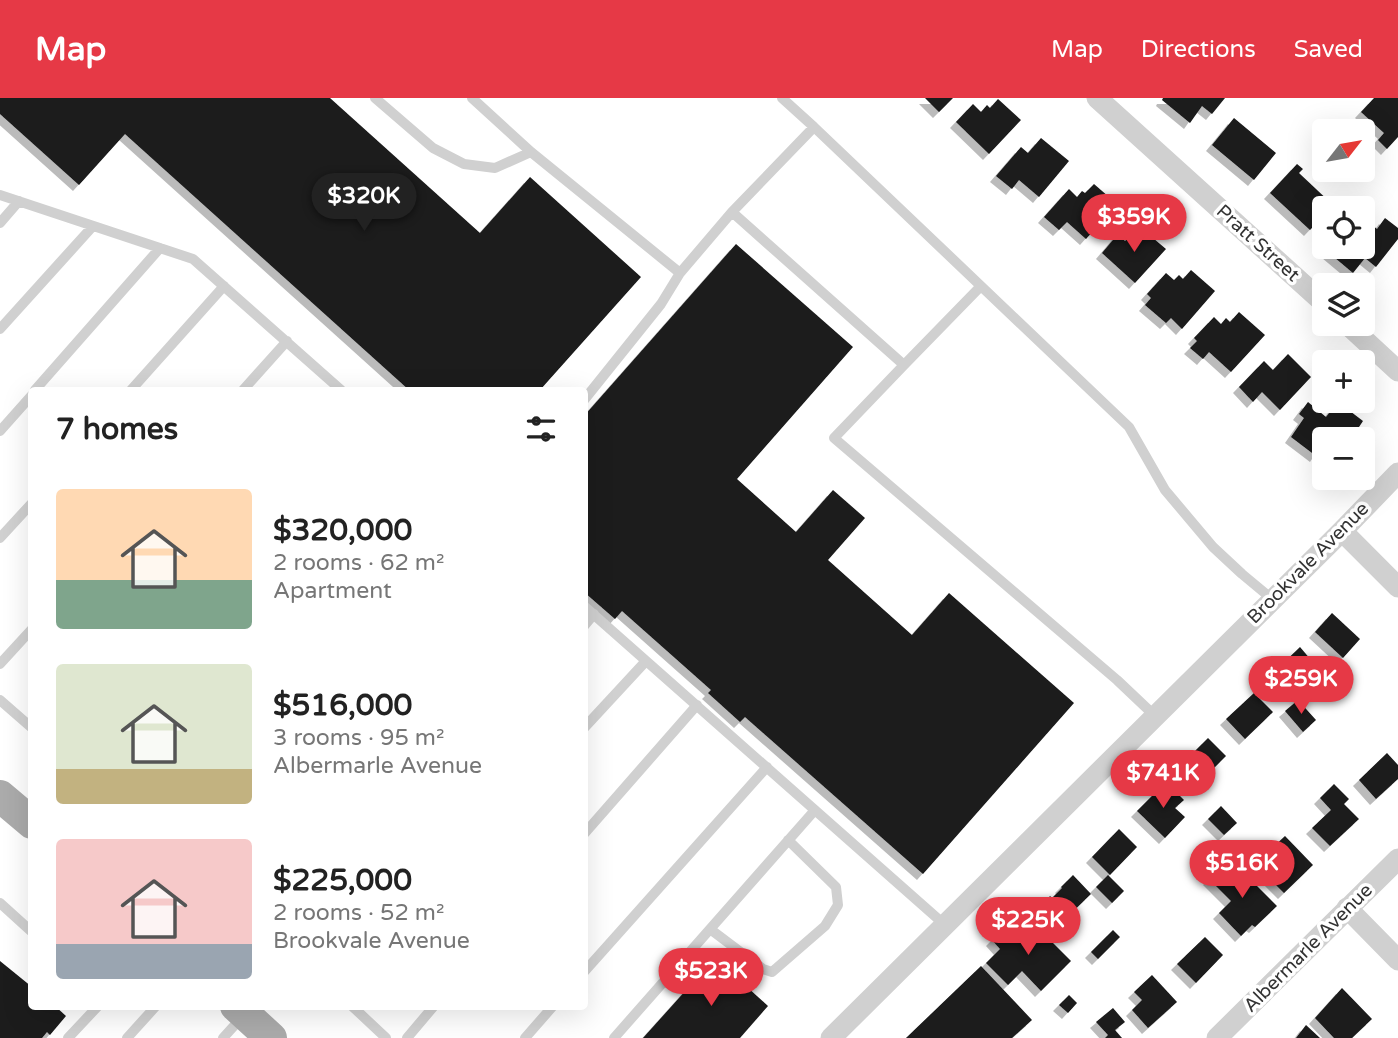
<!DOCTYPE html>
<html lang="en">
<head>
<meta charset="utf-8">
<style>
	:root { --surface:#fff; --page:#f2f2f2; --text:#222; --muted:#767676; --accent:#e63946 }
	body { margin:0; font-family:"Varela Round",sans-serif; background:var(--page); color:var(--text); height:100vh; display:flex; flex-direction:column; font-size:26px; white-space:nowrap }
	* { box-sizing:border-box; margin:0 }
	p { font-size:23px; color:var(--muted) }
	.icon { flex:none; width:38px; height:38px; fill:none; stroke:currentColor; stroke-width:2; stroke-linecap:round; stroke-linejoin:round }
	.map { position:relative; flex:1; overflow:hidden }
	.sheet { position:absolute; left:28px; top:289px; width:560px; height:623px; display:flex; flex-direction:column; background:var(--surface); border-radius:7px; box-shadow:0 7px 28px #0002 }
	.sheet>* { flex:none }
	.needle { width:46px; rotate:59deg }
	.controls { position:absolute; left:1312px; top:21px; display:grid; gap:14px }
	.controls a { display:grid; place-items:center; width:63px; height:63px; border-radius:7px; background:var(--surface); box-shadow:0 7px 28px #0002; font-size:35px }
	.price { position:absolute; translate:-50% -60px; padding:0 16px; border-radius:24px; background:var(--accent); color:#fff; font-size:23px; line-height:46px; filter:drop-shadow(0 2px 4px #0008) }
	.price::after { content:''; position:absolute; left:50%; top:42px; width:21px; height:16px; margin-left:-10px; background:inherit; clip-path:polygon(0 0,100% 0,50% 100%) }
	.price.selected { background:#222; color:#fff }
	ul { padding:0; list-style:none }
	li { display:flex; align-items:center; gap:21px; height:175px; padding:0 28px }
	li span { display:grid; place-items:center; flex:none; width:196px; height:140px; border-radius:7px; color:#555 }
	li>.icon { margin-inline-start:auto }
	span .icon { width:84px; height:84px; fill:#fffc; stroke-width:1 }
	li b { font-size:30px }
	h2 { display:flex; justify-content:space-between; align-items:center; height:84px; padding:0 28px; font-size:30px }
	header { display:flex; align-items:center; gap:42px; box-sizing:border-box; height:98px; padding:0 35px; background:var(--accent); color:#fff }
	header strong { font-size:33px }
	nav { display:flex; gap:38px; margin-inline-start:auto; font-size:24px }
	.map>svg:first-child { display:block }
	.building { fill:#1a1a1a; filter:url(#shadow) }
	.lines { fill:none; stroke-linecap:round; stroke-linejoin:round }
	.lane { stroke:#d0d0d0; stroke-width:10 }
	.street { stroke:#d0d0d0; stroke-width:21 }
	.primary { stroke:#ababab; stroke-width:32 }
	.labels { text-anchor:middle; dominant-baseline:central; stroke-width:7; stroke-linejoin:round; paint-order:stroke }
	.street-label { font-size:19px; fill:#333; stroke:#fff }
</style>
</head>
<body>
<header>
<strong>Map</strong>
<nav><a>Map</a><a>Directions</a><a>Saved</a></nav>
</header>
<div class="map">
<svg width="1398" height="940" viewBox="0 0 1398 940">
	<defs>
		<filter id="shadow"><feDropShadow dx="-6" dy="6" stdDeviation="0" flood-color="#0004"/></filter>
	</defs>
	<rect width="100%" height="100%" fill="#fff"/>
	<path class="building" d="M0,0H330L480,135L530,79L641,179L540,292H409L125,36L79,87L0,16Z
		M925,0H953L939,14Z
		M1163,0H1225L1212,16L1202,8L1190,25L1162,2Z
		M1374,0H1398V39L1387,51L1378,42L1384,35L1361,14Z
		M998,1L1021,22L989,56L956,24L973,6L981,14L987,7L990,10Z
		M1234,20L1276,55L1254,82L1212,47Z
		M1041,40L1069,63L1039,99L1019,82L1012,91L996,78L1021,49L1028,55Z
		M1297,66L1303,71L1299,75L1333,107L1330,110H1325V116L1310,132L1270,95Z
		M1094,86L1117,106L1086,141L1067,124L1059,132L1044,119L1069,91L1077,99L1082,93L1085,95Z
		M1363,120L1377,131L1385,120L1398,130V141L1376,169L1365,160L1353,175L1328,154L1332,149H1363Z
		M1141,130L1166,151L1135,185L1102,155L1118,136L1125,143L1131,137L1133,139Z
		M736,146L853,249L737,381L796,434L833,392L865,420L828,462L912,537L949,495L1074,605L923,776L745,619L740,624L708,595L711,592L622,513L615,521L584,494V318Z
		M1191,172L1215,193L1182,231L1171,220L1166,225L1145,207L1151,200L1147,196L1166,175L1174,182L1179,177L1183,181Z
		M1239,214L1265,237L1231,274L1209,254L1203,261L1190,250L1197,243L1194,240L1214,219L1221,226L1226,220L1230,224Z
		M1288,256L1311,279L1280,312L1262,294L1253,304L1239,289L1264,263L1273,272Z
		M1308,304L1326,319L1338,304L1363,323L1357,332L1359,333L1353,341H1325V351L1322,349L1316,358L1291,339L1304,320L1299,316Z
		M1332,515L1360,541L1343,560L1315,534Z
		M1300,549L1317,569L1291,594L1273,575Z
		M1254,595L1273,614L1245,641L1226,621Z
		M1298,602L1316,622L1303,634L1285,613Z
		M1208,640L1226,658L1200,684L1182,666Z
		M1387,655L1398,667V681L1376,701L1359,682Z
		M1166,684L1184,702L1175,710L1185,719L1165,740L1137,713Z
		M1334,686L1349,701L1344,706L1359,721L1330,748L1312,730L1331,712L1320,700Z
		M1221,708L1237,725L1224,737L1208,721Z
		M1119,731L1137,749L1110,777L1092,759Z
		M1285,738L1313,767L1284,795L1265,776L1281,761L1271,751Z
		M1224,767L1234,777L1240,771L1277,808L1255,829L1252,827L1241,838L1219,815L1231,803L1209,781Z
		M1073,777L1091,796L1064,822L1046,803L1050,798L1052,800L1062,790L1061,789Z
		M1108,777L1124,793L1112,805L1096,789Z
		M1029,821L1071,863L1041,893L1022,873L1008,887L986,865L1000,851L992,842L999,835L1007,843Z
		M1113,832L1120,839L1098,861L1091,854Z
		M1205,839L1223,857L1196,885L1177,866Z
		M715,860L768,908L740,940H643Z
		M0,863L32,889V908H55L66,918L50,937L47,934L42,940H0Z
		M981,868L1032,922L1012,940H906Z
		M1152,877L1177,904L1148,930L1132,912L1142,902L1134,894Z
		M1342,890L1372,921L1352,940H1334L1315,920Z
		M1069,897L1077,905L1068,915L1059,907Z
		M1113,910L1125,924L1115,932L1122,940H1105L1108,937L1096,924Z
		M1306,927L1320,940H1296Z"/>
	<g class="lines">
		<path class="lane" d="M375,0L433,50L464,66L495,70L531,54
			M472,0L531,54L680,175L661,206L584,302
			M782,0L814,29L1129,329L1165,392L1213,449L1242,476L1272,501
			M0,97L193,161L341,292
			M732,114L814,29
			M0,125L19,103
			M680,175L732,114L904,267L834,340L1117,582L1155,618
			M0,231L93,128
			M904,267L981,188
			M35,292L160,150
			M131,292L224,188
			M243,292L287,243
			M0,333L32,297
			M0,440L32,405
			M584,508L945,827
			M584,528L594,516
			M0,566L32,531
			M0,602L32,630
			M584,630L646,563
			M584,736L697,607
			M0,805L32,834
			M710,831L763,871L772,874L825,828L838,807L836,789L788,742
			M584,874L767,669
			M352,908L386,940
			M68,940L98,908
			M127,940L156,908
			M223,940L243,918
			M407,940L434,908
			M525,940L553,908
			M614,940L815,712"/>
		<path class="street" d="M1097,0L1325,206
			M1347,226L1398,273
			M1342,433L1398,489
			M1347,810L1398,862
			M831,940L1342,433L1398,375
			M1217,940L1398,761"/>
		<path class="primary" d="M0,698L32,725
			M236,908L271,940"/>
	</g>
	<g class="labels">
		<g class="street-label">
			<text transform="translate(1258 145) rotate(42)">Pratt Street</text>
			<text transform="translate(1308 465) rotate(-45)">Brookvale Avenue</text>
			<text transform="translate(1308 850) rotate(-45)">Albermarle Avenue</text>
		</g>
	</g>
</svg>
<div class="controls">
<a><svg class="needle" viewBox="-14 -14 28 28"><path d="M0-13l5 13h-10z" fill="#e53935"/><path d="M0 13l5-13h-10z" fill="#767676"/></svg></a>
<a><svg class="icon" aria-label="locate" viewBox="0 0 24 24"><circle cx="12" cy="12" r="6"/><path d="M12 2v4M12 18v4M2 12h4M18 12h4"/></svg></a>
<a><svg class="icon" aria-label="layers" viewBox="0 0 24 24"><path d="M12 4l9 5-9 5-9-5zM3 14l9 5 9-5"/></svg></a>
<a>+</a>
<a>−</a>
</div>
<b class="price selected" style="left:364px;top:135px">$320K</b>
<b class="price" style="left:1134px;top:156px">$359K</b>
<b class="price" style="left:1301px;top:618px">$259K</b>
<b class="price" style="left:1163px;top:712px">$741K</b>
<b class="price" style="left:1242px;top:802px">$516K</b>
<b class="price" style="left:1028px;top:859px">$225K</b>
<b class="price" style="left:711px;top:910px">$523K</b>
<section class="sheet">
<h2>7 homes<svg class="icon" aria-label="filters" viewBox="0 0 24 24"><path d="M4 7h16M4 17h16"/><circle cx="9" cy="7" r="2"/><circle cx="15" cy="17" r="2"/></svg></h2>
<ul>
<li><span style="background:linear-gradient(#ffd9b3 65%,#7fa58c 0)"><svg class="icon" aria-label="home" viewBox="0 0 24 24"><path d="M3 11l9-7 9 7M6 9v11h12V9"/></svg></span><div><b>$320,000</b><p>2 rooms · 62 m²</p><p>Apartment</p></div></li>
<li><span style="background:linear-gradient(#dfe7d0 75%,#c2b280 0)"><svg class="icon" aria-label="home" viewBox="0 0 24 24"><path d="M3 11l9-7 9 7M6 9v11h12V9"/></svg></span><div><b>$516,000</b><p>3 rooms · 95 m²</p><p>Albermarle Avenue</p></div></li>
<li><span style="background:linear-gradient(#f6c9c9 75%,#9aa5b1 0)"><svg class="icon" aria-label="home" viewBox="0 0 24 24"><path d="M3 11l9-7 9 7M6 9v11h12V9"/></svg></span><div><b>$225,000</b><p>2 rooms · 52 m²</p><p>Brookvale Avenue</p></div></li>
</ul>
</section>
</div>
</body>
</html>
